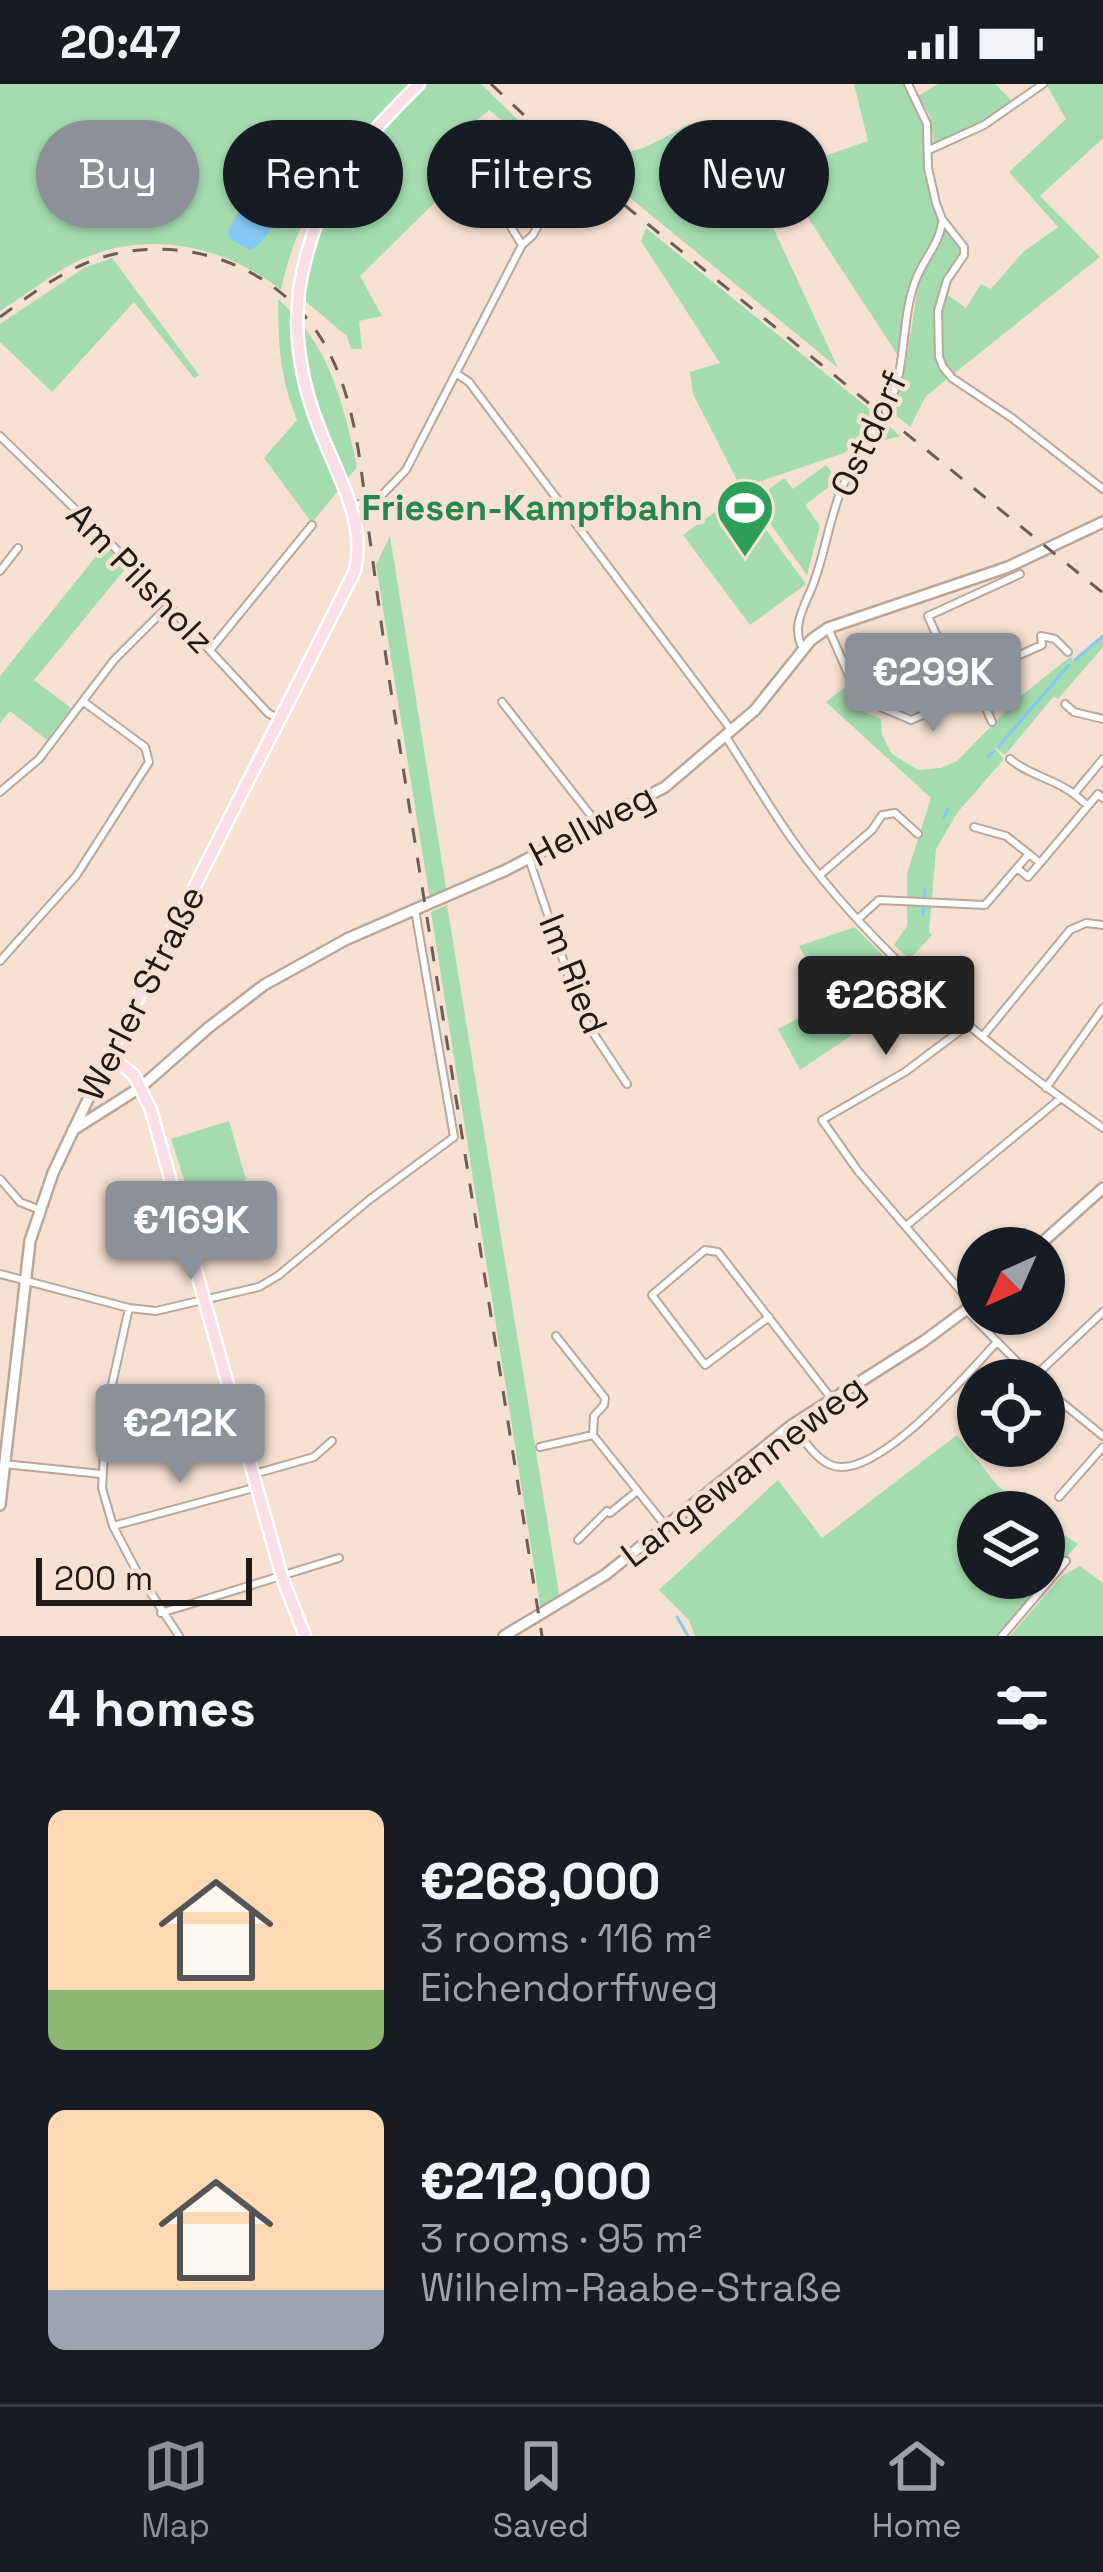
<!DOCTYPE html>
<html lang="en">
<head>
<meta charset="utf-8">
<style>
	:root { --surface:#171b24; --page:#242831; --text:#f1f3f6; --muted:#9ea1a6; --line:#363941; --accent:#8c9099 }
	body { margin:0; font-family:"Space Grotesk",sans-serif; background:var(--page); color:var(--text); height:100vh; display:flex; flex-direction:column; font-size:45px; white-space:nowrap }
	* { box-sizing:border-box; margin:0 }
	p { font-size:39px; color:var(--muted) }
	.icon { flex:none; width:66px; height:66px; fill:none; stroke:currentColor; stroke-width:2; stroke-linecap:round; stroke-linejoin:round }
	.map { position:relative; height:1552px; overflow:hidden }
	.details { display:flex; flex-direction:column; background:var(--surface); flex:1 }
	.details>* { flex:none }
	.guide { position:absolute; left:36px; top:36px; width:1032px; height:108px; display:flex; gap:24px }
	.needle { width:78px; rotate:225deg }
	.controls { position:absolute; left:957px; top:1143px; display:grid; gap:24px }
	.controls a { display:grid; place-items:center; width:108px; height:108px; border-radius:50%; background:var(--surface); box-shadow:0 3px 9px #0004; font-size:60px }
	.scale { position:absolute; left:36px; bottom:30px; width:216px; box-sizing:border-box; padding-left:12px; border:6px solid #211914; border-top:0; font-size:33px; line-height:42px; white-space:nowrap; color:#211914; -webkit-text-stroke:9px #f6e1d2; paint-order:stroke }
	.price { position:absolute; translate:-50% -102px; padding:0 27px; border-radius:12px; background:var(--accent); color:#fff; font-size:39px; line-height:78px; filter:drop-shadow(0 3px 6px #0008) }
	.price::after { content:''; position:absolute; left:50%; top:72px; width:36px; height:27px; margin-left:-18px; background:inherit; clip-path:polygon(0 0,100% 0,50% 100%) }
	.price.on { background:#222; color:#fff }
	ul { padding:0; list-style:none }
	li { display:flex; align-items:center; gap:36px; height:300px; padding:0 48px }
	li span { display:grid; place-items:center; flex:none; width:336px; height:240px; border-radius:18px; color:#555 }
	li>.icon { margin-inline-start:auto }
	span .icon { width:144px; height:144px; fill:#fffc; stroke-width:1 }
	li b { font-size:51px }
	h2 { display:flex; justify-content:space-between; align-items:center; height:144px; padding:0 48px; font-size:51px }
	.tag { padding:0 42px; border-radius:54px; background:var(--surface); box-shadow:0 3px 9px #0004; font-size:42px; line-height:108px }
	.tag.on { background:var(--accent); color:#fff }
	.status { display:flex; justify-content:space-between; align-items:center; height:84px; padding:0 60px; background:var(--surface); direction:ltr }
	.status svg { height:33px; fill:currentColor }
	.dock { display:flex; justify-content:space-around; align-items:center; height:168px; border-top:3px solid var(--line); background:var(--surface); font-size:33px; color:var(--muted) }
	.dock a { display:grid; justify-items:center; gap:6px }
	.dock .on { color:var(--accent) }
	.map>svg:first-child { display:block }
	.green { fill:#a4dcaf }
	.water { fill:#83c8f6 }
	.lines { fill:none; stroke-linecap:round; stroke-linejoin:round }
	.stream { stroke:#83c8f6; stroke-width:3 }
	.street-casing { stroke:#bba799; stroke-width:10 }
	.secondary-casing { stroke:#bba799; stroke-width:14 }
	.primary-casing { stroke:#fff; stroke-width:15 }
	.street { stroke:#fff; stroke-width:6 }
	.secondary { stroke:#fff; stroke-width:9 }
	.primary { stroke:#fadfe5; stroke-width:10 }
	.rail { stroke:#6a5e56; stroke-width:3; stroke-dasharray:15 15; stroke-linecap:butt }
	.primary-bridge-casing { stroke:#fff; stroke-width:15; stroke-linecap:butt }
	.primary-bridge { stroke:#fadfe5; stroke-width:10 }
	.labels { text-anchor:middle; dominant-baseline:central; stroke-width:9; stroke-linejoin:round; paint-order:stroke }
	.street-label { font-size:36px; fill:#211914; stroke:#f6e1d2 }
	.leisure-label { font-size:36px; font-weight:bold; fill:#27864d; stroke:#f6e1d2; text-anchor:end }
</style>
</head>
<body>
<div class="status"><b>20:47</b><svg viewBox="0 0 49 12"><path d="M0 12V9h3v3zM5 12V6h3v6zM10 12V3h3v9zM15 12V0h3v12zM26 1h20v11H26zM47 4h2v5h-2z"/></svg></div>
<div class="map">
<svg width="1103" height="1552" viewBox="0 0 1103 1552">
	<rect width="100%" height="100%" fill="#f6e1d2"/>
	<path class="green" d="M0,0H409C349,60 298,121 281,206C227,163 152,146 87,173C57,185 28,210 0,227Z
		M426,0H481L544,61L536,64L489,26L450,59L468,86L360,192L382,232L359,237L362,265H351L347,252L304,216C322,114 355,72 426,0Z
		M854,0H905L925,40V84L940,135L935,156L913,192L899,273L778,88L868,57Z
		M938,0H995L1014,19L983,40L934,60L930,32L918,12Z
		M1046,0H1103V54L1040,112L1100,173L926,312L910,343L891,327L906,279L919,196L947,144L961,163V169L946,195L936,227L937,272V248L945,209L966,224L981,200L991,205L1022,169L1058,143L1009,88L1066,35Z
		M590,40L596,58C629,83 658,54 690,40L765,126L838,284L574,68Z
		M646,144L878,332L900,352L868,361L860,355L844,369L741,404L693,310L690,288L720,279L641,157Z
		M112,174L199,291L194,294L134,218L52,308L0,258V240L84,184Z
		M278,215C330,261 343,318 357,383L312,439L264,374L297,336C280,294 278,259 278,215Z
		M826,381L838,396L805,421L820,442L807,491L754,417L784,394L793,405Z
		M740,410L806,500L750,541L683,451Z
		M390,452L447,810L430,816L376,481Z
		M105,461L126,484L34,596L71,624L47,656L10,627L0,639V592Z
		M1103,552V563L1058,615L1054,612L1005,671L994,663L1004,675L957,729L936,765L929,848L932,851L910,875L894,861L907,842V790L931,714L826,618L848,601L859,626L881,635L882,651L892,670L918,686L941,684L957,677L1021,612L1071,572L1073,578Z
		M447,821L560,1515L541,1526L431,828Z
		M855,843L890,879L825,911L799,862Z
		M840,912L861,945L800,986L778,945Z
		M229,1037L246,1096L189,1111L171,1055Z
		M957,1351L998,1402L1029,1428H978V1494H1044V1438L1078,1460L998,1552H695L689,1536L659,1506L778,1396L822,1454Z
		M1080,1482L1103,1499V1552H1010L1062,1492Z"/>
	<path class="water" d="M259,104C290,115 273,154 250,166L230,155L228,148L247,112Z"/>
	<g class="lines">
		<path class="stream" d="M1075,576L1103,552
			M999,662L1069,581
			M988,673L994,667
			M944,733L948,725
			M924,814L925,805
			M923,831L924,821
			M677,1533L688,1552"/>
		<defs>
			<path id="street" d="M908,0L927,40L928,84L936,119L942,135L964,163V171L947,196L938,227L939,273L943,283L952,294L1012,334L1103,405
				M929,66L984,41L1043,0
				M505,133L522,161
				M457,290L469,298L732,647
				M0,352L113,462L268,629L279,635
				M351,423L381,412L406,386L522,161L533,151L559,102
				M0,487L18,464
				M828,544L859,614L911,636L978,608L972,592L1042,561L1041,552L1055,555L1068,568
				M803,565C789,540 808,518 815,495C827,462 830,429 845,397C857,368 880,345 891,316C907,278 901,236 915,198C922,177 939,161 942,139
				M210,566L312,441
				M979,608L992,638
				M964,614L928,532L1020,490
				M502,618L596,738
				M1065,620L1074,628L1103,635
				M726,653C748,687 768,721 791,754C873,869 988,963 1103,1044
				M1010,675C1030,692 1053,694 1074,710
				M0,708L39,675L114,576L169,521
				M1087,721L1074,710L1103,675
				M974,743L1006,752L1029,770
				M529,775L582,932L627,1000
				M1017,784L1028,793L1040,779
				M820,791L872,746L882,731L895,729L918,750
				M858,835L879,816L985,821L1029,770L1040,779L1098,710L1103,714
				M0,877L76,792L149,678L145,663L84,618
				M969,940L905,988L822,1036L858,1087L973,1221
				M983,952L1070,846L1086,839L1103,841
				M1046,1004L1103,924
				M0,1095L20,1118L40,1126
				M906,1142L1061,1014
				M0,1190L129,1224L156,1227L259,1203L279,1191L369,1116L454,1053L415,826
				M129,1224L107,1323L102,1404L113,1442L136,1486L179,1552
				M966,1226L1035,1296
				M769,1233L705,1281L652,1211L705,1166L718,1168L831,1314
				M556,1252L605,1314L604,1321L594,1332L593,1351L665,1441
				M1033,1294L1103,1228
				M1044,1304L1103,1352
				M792,1341C803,1354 814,1374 831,1381C875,1399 968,1289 997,1258
				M104,1346L231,1310
				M540,1363L593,1351
				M1001,1364L1002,1362
				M4,1380L101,1390
				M254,1390L314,1373L332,1357
				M1059,1413L1103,1363
				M113,1442L257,1403
				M578,1456L607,1427L610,1429L636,1408
				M161,1529L339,1474
				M1002,1552L1066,1477"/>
			<path id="secondary" d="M73,1046L141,1003L208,944L264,901L347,855L506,786L665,703L755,626L811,556L828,544L1008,483L1103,438
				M1036,1164L1103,1104
				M0,1421L30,1157L53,1089L109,971
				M504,1552L605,1491L792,1341L924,1257L978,1217"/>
			<path id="primary" d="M299,206C314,113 354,64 419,0
				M297,238C298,274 305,308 318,341C335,388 367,435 355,487L109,971L134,991L151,1026L282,1493L305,1552"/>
		</defs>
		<use href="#street" class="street-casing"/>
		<use href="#secondary" class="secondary-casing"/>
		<use href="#primary" class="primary-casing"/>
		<use href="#street" class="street"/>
		<use href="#secondary" class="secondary"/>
		<use href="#primary" class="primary"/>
		<path class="rail" d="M491,0L591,94L1103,509
			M0,233C27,213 54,193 84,180C164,146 260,172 312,241C356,300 360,379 369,449C377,506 384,563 393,620C442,930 493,1241 542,1552"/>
		<defs>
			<path id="primary-bridge" d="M297,238L299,206"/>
		</defs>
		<use href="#primary-bridge" class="primary-bridge-casing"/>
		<use href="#primary-bridge" class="primary-bridge"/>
	</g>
	<defs>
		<symbol id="stadium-pin" viewBox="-11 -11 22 30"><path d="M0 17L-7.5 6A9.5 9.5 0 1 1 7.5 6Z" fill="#2e9e5b" stroke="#f6e1d2"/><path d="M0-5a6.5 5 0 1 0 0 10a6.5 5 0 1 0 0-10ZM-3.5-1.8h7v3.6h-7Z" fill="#fff"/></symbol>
	</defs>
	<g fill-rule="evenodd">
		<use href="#stadium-pin" x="712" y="391" width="66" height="90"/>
	</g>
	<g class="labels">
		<g class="street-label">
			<text transform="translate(869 350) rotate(-65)">Ostdorf</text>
			<text transform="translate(140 494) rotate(46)">Am Pilsholz</text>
			<text transform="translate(592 741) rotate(-28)">Hellweg</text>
			<text transform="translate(573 890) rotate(68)">Im Ried</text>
			<text transform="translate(142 909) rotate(-63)">Werler Straße</text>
			<text transform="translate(743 1387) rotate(-37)">Langewanneweg</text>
		</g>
		<g class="leisure-label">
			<text x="703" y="424">Friesen-Kampfbahn</text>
		</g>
	</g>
</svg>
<div class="controls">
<a><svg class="needle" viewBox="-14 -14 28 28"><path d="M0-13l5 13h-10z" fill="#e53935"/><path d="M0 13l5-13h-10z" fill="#9ea1a6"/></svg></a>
<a><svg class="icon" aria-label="locate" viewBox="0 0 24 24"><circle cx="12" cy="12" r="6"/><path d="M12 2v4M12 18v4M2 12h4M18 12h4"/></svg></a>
<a><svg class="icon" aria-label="layers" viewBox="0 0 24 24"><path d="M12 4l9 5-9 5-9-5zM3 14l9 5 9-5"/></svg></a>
</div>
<div class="scale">200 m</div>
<b class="price" style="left:933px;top:651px">€299K</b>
<b class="price on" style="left:886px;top:974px">€268K</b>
<b class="price" style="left:191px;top:1199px">€169K</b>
<b class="price" style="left:180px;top:1402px">€212K</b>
<div class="guide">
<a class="tag on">Buy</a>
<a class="tag">Rent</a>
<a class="tag">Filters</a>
<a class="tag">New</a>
</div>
</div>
<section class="details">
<h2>4 homes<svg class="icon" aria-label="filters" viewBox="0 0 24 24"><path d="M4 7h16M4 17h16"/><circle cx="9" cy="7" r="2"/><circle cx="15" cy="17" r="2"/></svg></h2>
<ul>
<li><span style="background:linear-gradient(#ffd9b3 75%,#8fb573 0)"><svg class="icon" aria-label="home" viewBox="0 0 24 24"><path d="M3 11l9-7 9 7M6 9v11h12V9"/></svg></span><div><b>€268,000</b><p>3 rooms · 116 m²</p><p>Eichendorffweg</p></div></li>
<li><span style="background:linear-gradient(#ffd9b3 75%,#9aa5b1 0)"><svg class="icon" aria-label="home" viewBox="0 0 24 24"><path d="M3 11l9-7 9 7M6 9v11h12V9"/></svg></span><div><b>€212,000</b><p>3 rooms · 95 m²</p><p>Wilhelm-Raabe-Straße</p></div></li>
</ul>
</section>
<nav class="dock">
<a class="on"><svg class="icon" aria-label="map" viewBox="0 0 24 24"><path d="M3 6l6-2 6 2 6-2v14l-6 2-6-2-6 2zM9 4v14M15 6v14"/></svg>Map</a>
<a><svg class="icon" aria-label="saved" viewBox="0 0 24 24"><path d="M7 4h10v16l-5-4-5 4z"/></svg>Saved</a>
<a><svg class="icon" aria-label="home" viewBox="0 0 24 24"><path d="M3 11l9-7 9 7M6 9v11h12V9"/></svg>Home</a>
</nav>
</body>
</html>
